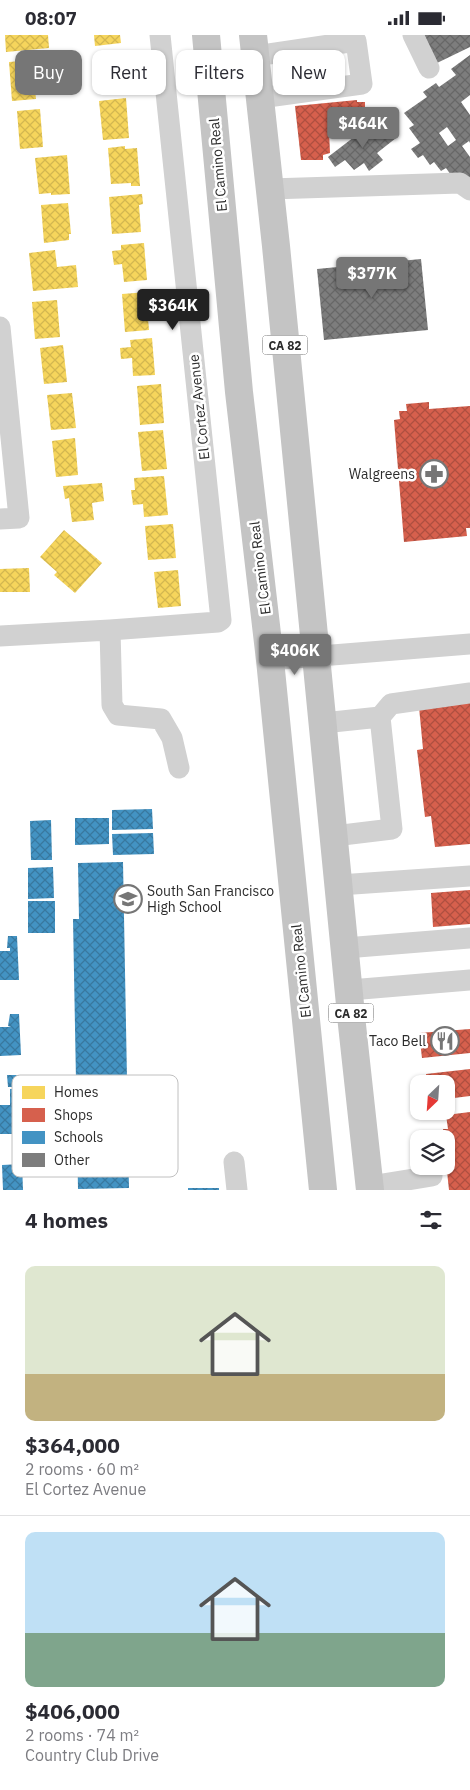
<!DOCTYPE html>
<html lang="en">
<head>
<meta charset="utf-8">
<style>
	:root { --surface:#fff; --page:#f2f2f3; --text:#2b2b33; --muted:#7c7c81; --line:#e1e1e2; --accent:#767676 }
	body { margin:0; font-family:"IBM Plex Sans",sans-serif; background:var(--page); color:var(--text); height:100vh; display:flex; flex-direction:column; font-size:19px; white-space:nowrap }
	* { box-sizing:border-box; margin:0 }
	p { font-size:16px; color:var(--muted) }
	.icon { flex:none; width:28px; height:28px; fill:none; stroke:currentColor; stroke-width:2; stroke-linecap:round; stroke-linejoin:round }
	.map { position:relative; height:1155px; overflow:hidden }
	.side { display:flex; flex-direction:column; background:var(--surface); flex:1 }
	.side>* { flex:none }
	.guide { position:absolute; left:15px; top:15px; width:440px; height:45px; display:flex; gap:10px }
	.needle { width:32px; rotate:205deg }
	.controls { position:absolute; left:410px; top:1040px; display:grid; gap:10px }
	.controls a { display:grid; place-items:center; width:45px; height:45px; border-radius:10px; background:var(--surface); box-shadow:0 1px 4px #0004; font-size:25px }
	.price { position:absolute; translate:-50% -42px; padding:0 11px; border-radius:5px; background:var(--accent); color:#fff; font-size:16px; line-height:32px; filter:drop-shadow(0 1px 2px #0008) }
	.price::after { content:''; position:absolute; left:50%; top:30px; width:15px; height:11px; margin-left:-8px; background:inherit; clip-path:polygon(0 0,100% 0,50% 100%) }
	.price.on { background:#222; color:#fff }
	ul { padding:0; list-style:none }
	li { display:grid; align-content:center; gap:10px; height:265px; padding:0 25px }
	li+li { border-top:1px solid var(--line) }
	li span { display:grid; place-items:center; height:155px; border-radius:10px; color:#555 }
	li>.icon { margin-inline-start:auto }
	span .icon { width:90px; height:90px; fill:#fffc; stroke-width:1 }
	li b { font-size:21px }
	h2 { display:flex; justify-content:space-between; align-items:center; height:60px; padding:0 25px; font-size:21px }
	.tag { padding:0 18px; border-radius:10px; background:var(--surface); box-shadow:0 1px 4px #0004; font-size:18px; line-height:45px }
	.tag.on { background:var(--accent); color:#fff }
	.status { display:flex; justify-content:space-between; align-items:center; height:35px; padding:0 25px; background:var(--surface); direction:ltr }
	.status svg { height:14px; fill:currentColor }
	.map>svg:first-child { display:block }
	.homes { fill:url(#homes-cross-hatch) }
	.shops { fill:url(#shops-cross-hatch) }
	.schools { fill:url(#schools-cross-hatch) }
	.building { fill:url(#building-cross-hatch); fill-rule:evenodd }
	.lines { fill:none; stroke-linecap:round; stroke-linejoin:round }
	.minor { stroke:#d1d1d1; stroke-width:21 }
	.major { stroke:#c4c4c4; stroke-width:28 }
	.labels { text-anchor:middle; dominant-baseline:central; stroke-width:5; stroke-linejoin:round; paint-order:stroke }
	.shield { fill:#fff; stroke:#6b6b6b; stroke-width:1 }
	.shield-label { font-size:12px; font-weight:bold; fill:#2c2c2c }
	.street-label { font-size:14px; fill:#2c2c2c; stroke:#fff }
	.poi-label { font-size:14px; fill:#2c2c2c; stroke:#fff; text-anchor:end }
	.key { fill:#fff; stroke:#c0c0c0; stroke-width:1 }
	.key-label { font-size:14px; fill:#2c2c2c }
</style>
</head>
<body>
<div class="status"><b>08:07</b><svg viewBox="0 0 49 12"><path d="M0 12V9h3v3zM5 12V6h3v6zM10 12V3h3v9zM15 12V0h3v12zM26 1h20v11H26zM47 4h2v5h-2z"/></svg></div>
<div class="map">
<svg width="470" height="1155" viewBox="0 0 470 1155">
	<defs>
		<pattern id="homes-cross-hatch" width="8" height="8" patternUnits="userSpaceOnUse" patternTransform="scale(1.25)"><rect width="8" height="8" fill="#f6d55c"/><path d="M0 0l8 8M0 8l8-8" fill="none" stroke="#d3b750"/></pattern>
		<pattern id="shops-cross-hatch" width="8" height="8" patternUnits="userSpaceOnUse" patternTransform="scale(1.25)"><rect width="8" height="8" fill="#d6604d"/><path d="M0 0l8 8M0 8l8-8" fill="none" stroke="#ae4f40"/></pattern>
		<pattern id="schools-cross-hatch" width="8" height="8" patternUnits="userSpaceOnUse" patternTransform="scale(1.25)"><rect width="8" height="8" fill="#4393c3"/><path d="M0 0l8 8M0 8l8-8" fill="none" stroke="#38789f"/></pattern>
		<pattern id="building-cross-hatch" width="8" height="8" patternUnits="userSpaceOnUse" patternTransform="scale(1.25)"><rect width="8" height="8" fill="#7d7d7d"/><path d="M0 0l8 8M0 8l8-8" fill="none" stroke="#676767"/></pattern>
	</defs>
	<rect width="100%" height="100%" fill="#fff"/>
	<path class="homes" d="M5,0H48L49,13L6,17Z
		M94,0H120L121,8L95,11Z
		M127,17L129,44H126L127,55L104,57L102,30L96,31L95,20Z
		M32,25L36,64L12,66L9,27Z
		M126,63L129,103L103,105L99,66Z
		M40,74L43,112L20,114L17,76Z
		M125,111V114L137,113L140,151H131V148L111,149L108,113Z
		M67,120L70,159L51,160V158L39,159L35,123Z
		M142,159L143,169L139,170L141,197L112,199L109,162Z
		M68,168L71,199H69V205L44,208L41,170Z
		M144,208L147,245L124,247L122,229L114,230L112,216L121,215V210Z
		M55,215L57,232L76,230L78,252L33,256L29,218Z
		M148,257L150,272H147L149,295L125,297L122,259Z
		M57,265L60,302L35,304L32,267Z
		M152,303L155,340L133,341L132,323L121,324L120,313L131,312L130,305Z
		M63,310L67,347L44,349L40,313Z
		M161,349L164,388L140,390L137,351Z
		M72,358L76,393L51,395L47,360Z
		M163,395L167,434L142,436L138,397Z
		M75,403L78,440L56,442L52,406Z
		M164,441L168,480L144,482L143,469L133,470L131,455H135L134,443Z
		M102,448L104,466L92,468L94,485L72,487L69,463L65,464L63,451Z
		M173,489L176,523L148,525L145,491Z
		M64,495L102,528L75,558L54,540L57,537L40,522Z
		M29,533L30,557H0V534Z
		M178,535L181,571L158,573L154,537Z"/>
	<path class="shops" d="M357,65V67H365V92L360,93V94L329,96L330,118L323,120V125H301L295,71Z
		M429,367V374L470,371V493H466L467,501L404,507L394,385L400,384L399,376H407L406,369Z
		M470,667V809L435,812L431,781L425,782L417,715L423,714L419,672Z
		M470,855V889L433,892L431,858Z
		M470,994V1018L422,1023L419,998Z
		M470,1034V1061L446,1064V1049H427L426,1039Z
		M470,1077V1155H449L446,1127V1104H444L443,1094H448L446,1080Z"/>
	<path class="schools" d="M152,774L153,794L112,795V775Z
		M75,783H109V809L75,810Z
		M51,785L52,825H31L30,786Z
		M153,798L154,819L113,820L112,799Z
		M123,827L129,1153L78,1154L73,884H79L78,828Z
		M53,832L54,863L28,864V833Z
		M28,866H55V898H28Z
		M8,901H17L19,945H0V916H10V913H7Z
		M10,979H19L21,1020L0,1021V992H11L8,991Z
		M7,1040H19V1043H21L22,1052H8Z
		M10,1054H21L22,1099H0V1070H10Z
		M22,1129L23,1155H3L2,1130Z
		M188,1153H219V1155H188Z"/>
	<path class="building" d="M424,0H470V12L437,28Z
		M470,20V60L461,67L470,80V108L469,106L462,111L470,122V145L453,143L446,133L441,136L434,127L430,130L423,120L418,123L411,114L420,108L409,93L414,90L404,78L427,62L423,57L436,48L439,52L456,40L451,34ZM447,92L456,105L448,111L439,98Z
		M371,89L379,100L388,93L396,103L377,118L383,125L369,136L364,128L354,135L345,125L335,132L328,122Z
		M421,224L428,295L324,305L317,234Z"/>
	<g class="lines">
		<path class="minor" d="M413,0L429,33
			M255,21L356,6L362,49L260,63
			M270,154L460,148L470,155
			M0,292L19,483L0,484
			M110,595L112,670L118,680L161,684L172,703L179,733
			M0,601L110,595L218,587L221,585L160,0
			M270,625L470,609
			M380,682L391,669L470,658
			M323,688L380,682L392,794L334,801
			M339,850L470,841
			M345,913L470,903
			M350,955L470,945
			M234,1127L237,1155
			M370,1151L432,1141"/>
		<path class="major" d="M206,0L239,357L270,625L323,1155
			M253,0L276,211L352,990L370,1155"/>
	</g>
	<defs>
		<symbol id="pharmacy-ring" viewBox="-11 -11 22 22"><circle r="9.5" fill="#fff" stroke="#767676" stroke-width="1.5"/><path d="M-2-6h4v4h4v4h-4v4h-4v-4h-4v-4h4Z" fill="#767676"/></symbol>
		<symbol id="school-ring" viewBox="-11 -11 22 22"><circle r="9.5" fill="#fff" stroke="#767676" stroke-width="1.5"/><path d="M0-5L7-2L0 1L-7-2ZM-4 1L0 2.5L4 1V4Q0 6-4 4Z" fill="#767676"/></symbol>
		<symbol id="restaurant-ring" viewBox="-11 -11 22 22"><circle r="9.5" fill="#fff" stroke="#767676" stroke-width="1.5"/><path d="M-5-6h1v4h1v-4h1v4h1v-4h1v5L-1.5 .5V6h-2V.5L-5-1ZM5-6V6H3V1.5H1.5Q1.5-4 5-6Z" fill="#767676"/></symbol>
	</defs>
	<g fill-rule="evenodd">
		<use href="#pharmacy-ring" x="418" y="423" width="32" height="32"/>
		<use href="#school-ring" x="112" y="848" width="32" height="32"/>
		<use href="#restaurant-ring" x="429" y="990" width="32" height="32"/>
	</g>
	<g class="labels">
		<g class="shield">
			<rect x="262.5" y="300.5" width="45" height="19" rx="4"/>
			<rect x="328.5" y="968.5" width="45" height="19" rx="4"/>
		</g>
		<g class="shield-label">
			<text x="285" y="310">CA 82</text>
			<text x="351" y="978">CA 82</text>
		</g>
		<g class="street-label">
			<text transform="translate(218 130) rotate(-95)">El Camino Real</text>
			<text transform="translate(199 372) rotate(-96)">El Cortez Avenue</text>
			<text transform="translate(260 533) rotate(-97)">El Camino Real</text>
			<text transform="translate(301 936) rotate(-96)">El Camino Real</text>
		</g>
		<g class="poi-label">
			<text x="415" y="439">Walgreens</text>
			<text x="147" y="856" text-anchor="start">South San Francisco<tspan x="147" dy="16">High School</tspan></text>
			<text x="426" y="1006">Taco Bell</text>
		</g>
	</g>
	<rect x="12" y="1040" width="166" height="102" rx="8" class="key"/>
	<rect x="22" y="1051" width="23" height="13" fill="#f6d55c"/>
	<rect x="22" y="1073" width="23" height="14" fill="#d6604d"/>
	<rect x="22" y="1096" width="23" height="13" fill="#4393c3"/>
	<rect x="22" y="1118" width="23" height="14" fill="#7d7d7d"/>
	<g class="key-label">
		<text x="54" y="1062">Homes</text>
		<text x="54" y="1085">Shops</text>
		<text x="54" y="1107">Schools</text>
		<text x="54" y="1130">Other</text>
	</g>
</svg>
<div class="controls">
<a><svg class="needle" viewBox="-14 -14 28 28"><path d="M0-13l5 13h-10z" fill="#e53935"/><path d="M0 13l5-13h-10z" fill="#7c7c81"/></svg></a>
<a><svg class="icon" aria-label="layers" viewBox="0 0 24 24"><path d="M12 4l9 5-9 5-9-5zM3 14l9 5 9-5"/></svg></a>
</div>
<b class="price" style="left:363px;top:114px">$464K</b>
<b class="price" style="left:372px;top:264px">$377K</b>
<b class="price on" style="left:173px;top:296px">$364K</b>
<b class="price" style="left:295px;top:641px">$406K</b>
<div class="guide">
<a class="tag on">Buy</a>
<a class="tag">Rent</a>
<a class="tag">Filters</a>
<a class="tag">New</a>
</div>
</div>
<section class="side">
<h2>4 homes<svg class="icon" aria-label="filters" viewBox="0 0 24 24"><path d="M4 7h16M4 17h16"/><circle cx="9" cy="7" r="2"/><circle cx="15" cy="17" r="2"/></svg></h2>
<ul>
<li><span style="background:linear-gradient(#dfe7d0 70%,#c2b280 0)"><svg class="icon" aria-label="home" viewBox="0 0 24 24"><path d="M3 11l9-7 9 7M6 9v11h12V9"/></svg></span><div><b>$364,000</b><p>2 rooms · 60 m²</p><p>El Cortez Avenue</p></div></li>
<li><span style="background:linear-gradient(#bfe0f5 65%,#7fa58c 0)"><svg class="icon" aria-label="home" viewBox="0 0 24 24"><path d="M3 11l9-7 9 7M6 9v11h12V9"/></svg></span><div><b>$406,000</b><p>2 rooms · 74 m²</p><p>Country Club Drive</p></div></li>
</ul>
</section>
</body>
</html>
